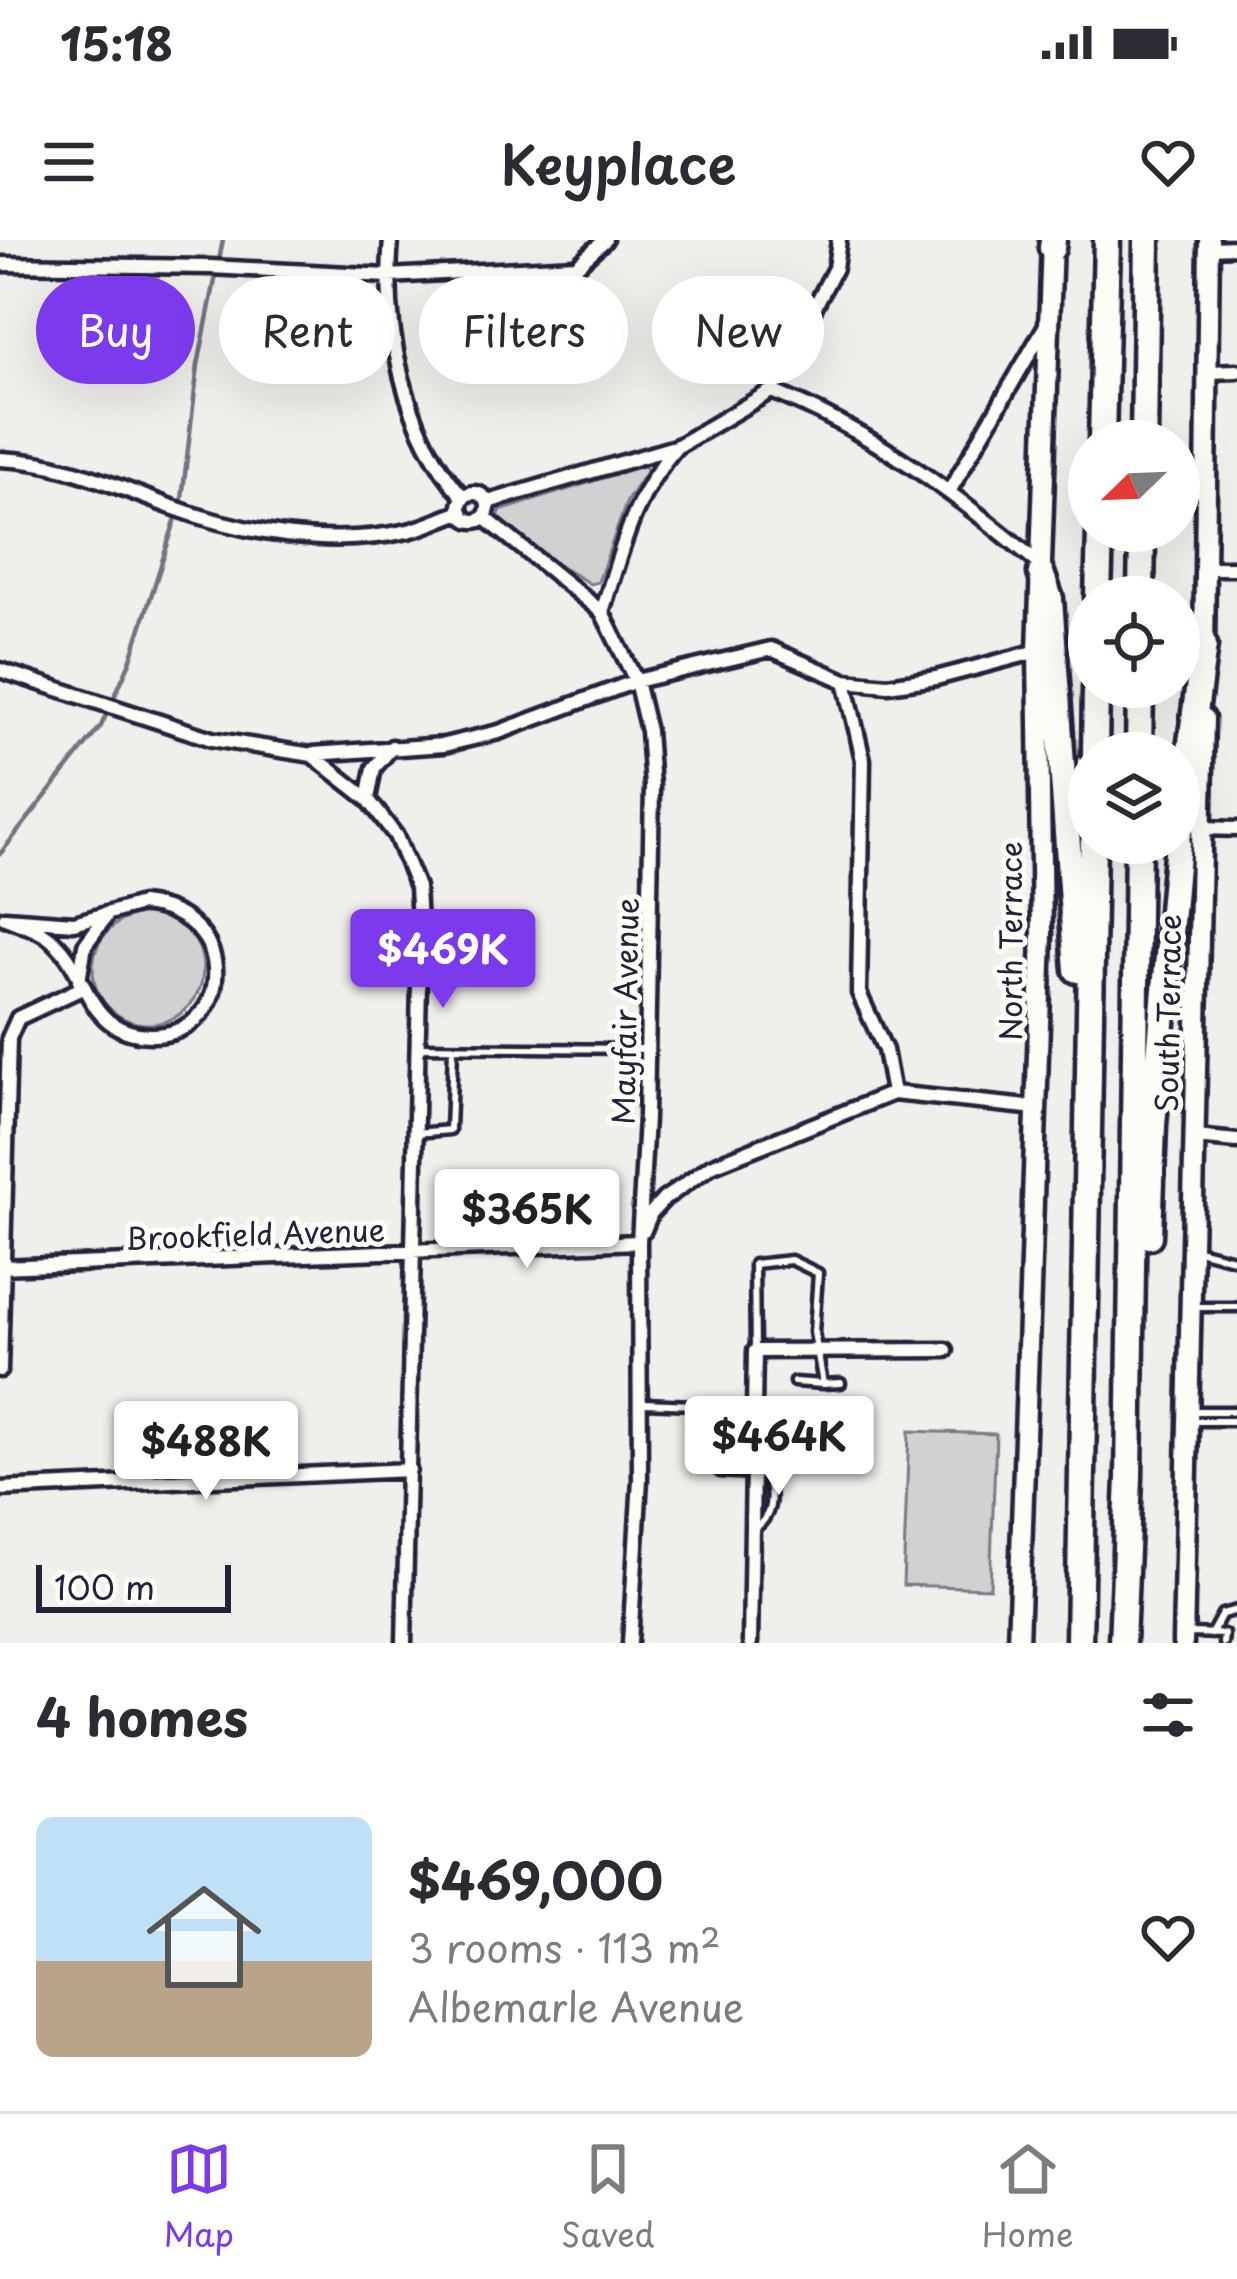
<!DOCTYPE html>
<html lang="en">
<head>
<meta charset="utf-8">
<style>
	:root { --surface:#fff; --page:#f2f2f3; --text:#2b2b33; --muted:#7c7c81; --line:#e1e1e2; --accent:#7c3aed }
	body { margin:0; font-family:"Playpen Sans",sans-serif; background:var(--page); color:var(--text); height:100vh; display:flex; flex-direction:column; font-size:45px; white-space:nowrap }
	* { box-sizing:border-box; margin:0 }
	p { font-size:39px; color:var(--muted) }
	.icon { flex:none; width:66px; height:66px; fill:none; stroke:currentColor; stroke-width:2; stroke-linecap:round; stroke-linejoin:round }
	.map { position:relative; height:1403px; overflow:hidden }
	.panel { display:flex; flex-direction:column; background:var(--surface); flex:1 }
	.panel>* { flex:none }
	.banner { position:absolute; left:36px; top:36px; width:1167px; height:108px; display:flex; gap:24px }
	.needle { width:78px; rotate:247deg }
	.fabs { position:absolute; left:1068px; top:180px; display:grid; gap:24px }
	.fabs a { display:grid; place-items:center; width:132px; height:132px; border-radius:50%; background:var(--surface); box-shadow:0 12px 48px #0002; font-size:60px }
	.scale { position:absolute; left:36px; bottom:30px; width:195px; box-sizing:border-box; padding-left:12px; border:6px solid #22223b; border-top:0; font-size:33px; line-height:42px; white-space:nowrap; color:#22223b; -webkit-text-stroke:9px #fdfcf7; paint-order:stroke }
	.price { position:absolute; translate:-50% -102px; padding:0 27px; border-radius:12px; background:#fff; color:#222; font-size:39px; line-height:78px; filter:drop-shadow(0 3px 6px #0008) }
	.price::after { content:''; position:absolute; left:50%; top:72px; width:36px; height:27px; margin-left:-18px; background:inherit; clip-path:polygon(0 0,100% 0,50% 100%) }
	.price.active { background:var(--accent); color:#fff }
	ul { padding:0; list-style:none }
	li { display:flex; align-items:center; gap:36px; height:300px; padding:0 36px }
	li span { display:grid; place-items:center; flex:none; width:336px; height:240px; border-radius:18px; color:#555 }
	li>.icon { margin-inline-start:auto }
	span .icon { width:144px; height:144px; fill:#fffc; stroke-width:1 }
	li b { font-size:51px }
	h2 { display:flex; justify-content:space-between; align-items:center; height:144px; padding:0 36px; font-size:51px }
	.pill { padding:0 42px; border-radius:54px; background:var(--surface); box-shadow:0 12px 48px #0002; font-size:42px; line-height:108px }
	.pill.active { background:var(--accent); color:#fff }
	.status { display:flex; justify-content:space-between; align-items:center; height:84px; padding:0 60px; background:var(--surface); direction:ltr }
	.status svg { height:33px; fill:currentColor }
	header { display:flex; justify-content:space-between; align-items:center; height:156px; padding:0 36px; background:var(--surface); font-size:54px; font-weight:600 }
	.menu { display:flex; justify-content:space-around; align-items:center; height:168px; border-top:3px solid var(--line); background:var(--surface); font-size:33px; color:var(--muted) }
	.menu a { display:grid; justify-items:center; gap:6px }
	.menu .active { color:var(--accent) }
	.map>svg:first-child { display:block }
	.green { fill:#d2d1d1; stroke:#7a7a86; stroke-width:3 }
	.lines { fill:none; stroke-linecap:round; stroke-linejoin:round }
	.stream { stroke:#737381; stroke-width:4.5 }
	.lane-casing { stroke:#22223b; stroke-width:15 }
	.street-casing { stroke:#22223b; stroke-width:21 }
	.secondary-casing { stroke:#22223b; stroke-width:27 }
	.highway-casing { stroke:#22223b; stroke-width:33 }
	.lane { stroke:#fdfcf7; stroke-width:6 }
	.street { stroke:#fdfcf7; stroke-width:12 }
	.secondary { stroke:#fdfcf7; stroke-width:18 }
	.highway { stroke:#fdfcf7; stroke-width:24 }
	.labels { text-anchor:middle; dominant-baseline:central; stroke-width:10; stroke-linejoin:round; paint-order:stroke }
	.street-label { font-size:30px; fill:#22223b; stroke:#fdfcf7 }
</style>
</head>
<body>
<div class="status"><b>15:18</b><svg viewBox="0 0 49 12"><path d="M0 12V9h3v3zM5 12V6h3v6zM10 12V3h3v9zM15 12V0h3v12zM26 1h20v11H26zM47 4h2v5h-2z"/></svg></div>
<header><svg class="icon" aria-label="menu" viewBox="0 0 24 24"><path d="M4 6h16M4 12h16M4 18h16"/></svg>Keyplace<svg class="icon" aria-label="heart" viewBox="0 0 24 24"><path d="M12 20l-8-8c-3-5 5-10 8-4 3-6 11-1 8 4z"/></svg></header>
<div class="map">
<svg width="1237" height="1403" viewBox="0 0 1237 1403">
	<rect width="100%" height="100%" fill="#f0efec"/>
	<filter id="ink" filterUnits="userSpaceOnUse"><feTurbulence type="fractalNoise" baseFrequency=".00833" numOctaves="2"/><feDisplacementMap in="SourceGraphic" scale="24" xChannelSelector="R" yChannelSelector="G"/><feConvolveMatrix kernelMatrix="1 2 1 2 8 2 1 2 1" color-interpolation-filters="sRGB"/></filter>
	<g filter="url(#ink)">
		<path class="green" d="M644,225L647,230L627,261L598,342L590,344L556,323L498,278L500,271Z
			M93 729a55 55 0 1 1 110 0a55 55 0 1 1-110 0Z
			M909,1191L996,1194L990,1348L903,1345Z"/>
		<g class="lines">
			<path class="stream" d="M0,614L101,486L130,422L182,259L198,125L223,0"/>
			<defs>
				<path id="lane" d="M418,807L647,809
					M416,893L450,890L453,809
					M1194,1009L1237,1020
					M1195,1067H1237
					M755,1111L754,1024L791,1020L818,1033L814,1092L823,1144L794,1142
					M823,1144L841,1143
					M643,1163L720,1166
					M1192,1171H1237
					M1192,1181H1237
					M720,1232L752,1234
					M754,1289C778,1273 774,1240 755,1222
					M1187,1393L1224,1394L1223,1403
					M1211,1394L1222,1374L1237,1370"/>
				<path id="street" d="M391,0C383,88 403,190 463,257
					M1209,8L1237,7
					M0,24L210,27L388,36L576,26L605,0
					M1209,132L1237,131
					M771,151L835,28L839,0
					M0,219C61,221 112,245 169,266C244,294 330,308 408,291C426,287 443,278 461,272
					M950,250L1046,85
					M460 267a14 14 0 1 1 28 0a14 14 0 1 1-28 0Z
					M488,262L678,206L771,151C873,191 958,256 1042,326
					M484,277L602,372L636,441L648,491L652,546L646,878L639,1002L640,1239L630,1403
					M1205,328H1237
					M602,372C622,309 633,257 677,206
					M0,430L212,499L312,515L368,559L396,596L417,647L420,700L404,1403
					M845,441L863,520L859,753L885,810L893,853
					M313,514L444,505L499,492L636,441L771,409L845,441L888,445L936,438L1038,411
					M368,559L374,528L392,507
					M1203,588L1237,589
					M141,664C243,673 234,797 150,795C81,793 90,726 48,697C36,688 19,684 5,678L74,683Z
					M79,741L85,705L108,674
					M1195,897L1237,901
					M644,990L651,973L664,959L711,926L893,853L1037,868
					M0,1027L639,1002
					M0,1130L9,798L18,778L82,748
					M0,1249L409,1230
					M750,1403L755,1111L946,1110"/>
				<path id="secondary" d="M1204,415L1209,0
					M1018,1403L1042,695L1038,411L1052,0
					M1183,1403L1204,478"/>
				<path id="highway" d="M1052,8L1053,0
					M1102,201L1107,0
					M1144,201L1147,0
					M1041,333L1050,359L1077,730
					M1098,357L1100,291
					M1141,357L1142,291
					M1095,513L1096,447
					M1139,513L1140,447
					M1179,592L1204,405
					M1149,996L1153,885L1178,603
					M1079,1403L1093,603
					M1122,1403L1129,1238L1138,603"/>
			</defs>
			<use href="#lane" class="lane-casing"/>
			<use href="#street" class="street-casing"/>
			<use href="#secondary" class="secondary-casing"/>
			<use href="#highway" class="highway-casing"/>
			<use href="#lane" class="lane"/>
			<use href="#street" class="street"/>
			<use href="#secondary" class="secondary"/>
			<use href="#highway" class="highway"/>
		</g>
	</g>
	<g class="labels">
		<g class="street-label">
			<text transform="translate(1009 701) rotate(-90)">North Terrace</text>
			<text transform="translate(624 771) rotate(-89)">Mayfair Avenue</text>
			<text transform="translate(1167 773) rotate(-89)">South Terrace</text>
			<text transform="translate(255 993) rotate(-2)">Brookfield Avenue</text>
		</g>
	</g>
</svg>
<div class="fabs">
<a><svg class="needle" viewBox="-14 -14 28 28"><path d="M0-13l5 13h-10z" fill="#e53935"/><path d="M0 13l5-13h-10z" fill="#7c7c81"/></svg></a>
<a><svg class="icon" aria-label="locate" viewBox="0 0 24 24"><circle cx="12" cy="12" r="6"/><path d="M12 2v4M12 18v4M2 12h4M18 12h4"/></svg></a>
<a><svg class="icon" aria-label="layers" viewBox="0 0 24 24"><path d="M12 4l9 5-9 5-9-5zM3 14l9 5 9-5"/></svg></a>
</div>
<div class="scale">100 m</div>
<b class="price active" style="left:443px;top:771px">$469K</b>
<b class="price" style="left:527px;top:1031px">$365K</b>
<b class="price" style="left:779px;top:1258px">$464K</b>
<b class="price" style="left:206px;top:1263px">$488K</b>
<div class="banner">
<a class="pill active">Buy</a>
<a class="pill">Rent</a>
<a class="pill">Filters</a>
<a class="pill">New</a>
</div>
</div>
<section class="panel">
<h2>4 homes<svg class="icon" aria-label="filters" viewBox="0 0 24 24"><path d="M4 7h16M4 17h16"/><circle cx="9" cy="7" r="2"/><circle cx="15" cy="17" r="2"/></svg></h2>
<ul>
<li><span style="background:linear-gradient(#bfe0f5 60%,#b9a48a 0)"><svg class="icon" aria-label="home" viewBox="0 0 24 24"><path d="M3 11l9-7 9 7M6 9v11h12V9"/></svg></span><div><b>$469,000</b><p>3 rooms · 113 m²</p><p>Albemarle Avenue</p></div><svg class="icon" aria-label="heart" viewBox="0 0 24 24"><path d="M12 20l-8-8c-3-5 5-10 8-4 3-6 11-1 8 4z"/></svg></li>
</ul>
</section>
<nav class="menu">
<a class="active"><svg class="icon" aria-label="map" viewBox="0 0 24 24"><path d="M3 6l6-2 6 2 6-2v14l-6 2-6-2-6 2zM9 4v14M15 6v14"/></svg>Map</a>
<a><svg class="icon" aria-label="saved" viewBox="0 0 24 24"><path d="M7 4h10v16l-5-4-5 4z"/></svg>Saved</a>
<a><svg class="icon" aria-label="home" viewBox="0 0 24 24"><path d="M3 11l9-7 9 7M6 9v11h12V9"/></svg>Home</a>
</nav>
</body>
</html>
